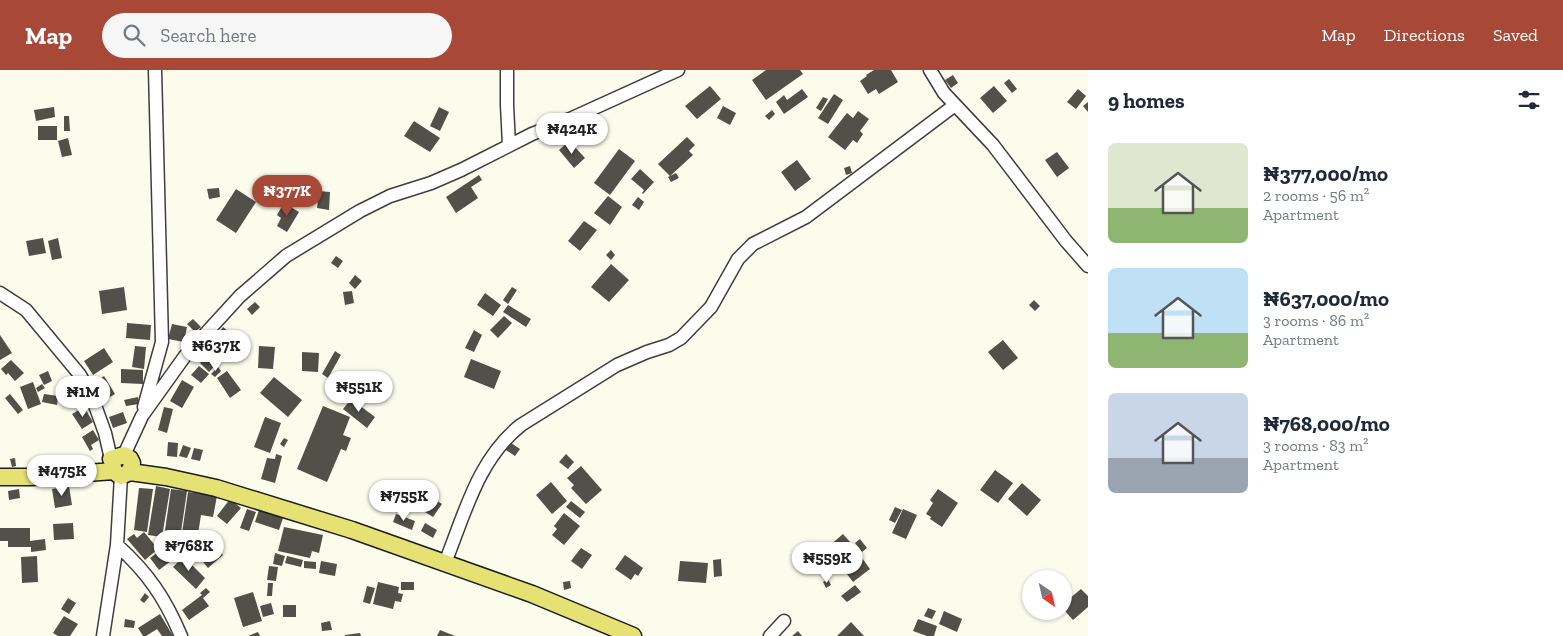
<!DOCTYPE html>
<html lang="en">
<head>
<meta charset="utf-8">
<style>
	:root { --surface:#fff; --page:#f6f6f7; --text:#1f2937; --muted:#747a83; --accent:#a84937 }
	body { margin:0; font-family:"Zilla Slab",serif; background:var(--page); color:var(--text); height:100vh; display:flex; flex-direction:column; font-size:19px; white-space:nowrap }
	* { box-sizing:border-box; margin:0 }
	p { font-size:16px; color:var(--muted) }
	.icon { flex:none; width:28px; height:28px; fill:none; stroke:currentColor; stroke-width:2; stroke-linecap:round; stroke-linejoin:round }
	.map { position:relative; flex:1; overflow:hidden }
	.details { display:flex; flex-direction:column; background:var(--surface); width:475px }
	.details>* { flex:none }
	.needle { width:32px; rotate:146deg }
	.controls { position:absolute; left:1022px; top:500px; display:grid; gap:10px }
	.controls a { display:grid; place-items:center; width:50px; height:50px; border-radius:50%; background:var(--surface); box-shadow:0 1px 4px #0004; font-size:25px }
	.price { position:absolute; translate:-50% -42px; padding:0 11px; border-radius:18px; background:#fff; color:#222; font-size:16px; line-height:32px; filter:drop-shadow(0 1px 2px #0008) }
	.price::after { content:''; position:absolute; left:50%; top:30px; width:15px; height:11px; margin-left:-8px; background:inherit; clip-path:polygon(0 0,100% 0,50% 100%) }
	.price.selected { background:var(--accent); color:#fff }
	ul { padding:0; list-style:none }
	li { display:flex; align-items:center; gap:15px; height:125px; padding:0 20px }
	li span { display:grid; place-items:center; flex:none; width:140px; height:100px; border-radius:8px; color:#555 }
	li>.icon { margin-inline-start:auto }
	span .icon { width:60px; height:60px; fill:#fffc; stroke-width:1 }
	li b { font-size:21px }
	h2 { display:flex; justify-content:space-between; align-items:center; height:60px; padding:0 20px; font-size:21px }
	header { display:flex; align-items:center; gap:30px; box-sizing:border-box; height:70px; padding:0 25px; background:var(--accent); color:#fff }
	header strong { font-size:24px }
	nav { display:flex; gap:28px; margin-inline-start:auto; font-size:18px }
	.search { width:350px; height:45px; background:var(--page); display:flex; align-items:center; gap:12px; box-sizing:border-box; padding:0 18px; border-radius:28px; color:var(--muted); font-size:19px }
	main { display:flex; flex:1; min-height:0 }
	.map>svg:first-child { display:block }
	.building { fill:#534f49 }
	.lines { fill:none; stroke-linecap:round; stroke-linejoin:round }
	.minor-casing { stroke:#3e3e3e; stroke-width:15 }
	.major-casing { stroke:#1c1c1c; stroke-width:19 }
	.minor { stroke:#fff; stroke-width:12 }
	.major { stroke:#e6e173; stroke-width:16 }
</style>
</head>
<body>
<header>
<strong>Map</strong>
<div class="search"><svg class="icon" aria-label="search" viewBox="0 0 24 24"><circle cx="10" cy="10" r="6"/><path d="M15 15l6 6"/></svg>Search here</div>
<nav><a>Map</a><a>Directions</a><a>Saved</a></nav>
</header>
<main>
<div class="map">
<svg width="1088" height="566" viewBox="0 0 1088 566">
	<rect width="100%" height="100%" fill="#fcfced"/>
	<path class="building" d="M766,0H800L803,4L766,30L752,10Z
		M874,0H891L898,12L879,24L876,19L868,24L860,11L867,6L874,16L866,5Z
		M953,5L958,13L951,18L945,10Z
		M1009,9L1017,19L1012,23L1004,13Z
		M710,16L721,29L697,49L685,36Z
		M994,16L1007,31L993,43L980,28Z
		M802,19L808,27L784,44L776,32L784,25L787,30Z
		M1078,19L1086,26L1076,39L1067,32Z
		M834,24L843,30L828,54L818,48Z
		M823,27L828,29L821,41L816,38Z
		M1088,32V42L1083,36Z
		M723,36L736,43L730,55L717,48Z
		M54,37L55,47L36,51L34,40Z
		M439,37L449,42L440,61L430,56Z
		M772,40L775,44L769,50L765,46Z
		M858,41L869,49L860,61L863,64L857,73L853,70L845,80L828,67L847,43L853,48Z
		M64,46H69L70,61H64Z
		M414,51L440,68L430,82L404,66Z
		M38,56H57V70H38Z
		M687,67L695,75L689,81L693,85L670,106L658,94Z
		M68,68L72,85L62,87L58,71Z
		M567,73L572,78L574,76L585,88L574,98L559,80Z
		M619,79L635,91L610,125L594,113Z
		M1057,82L1069,98L1057,107L1045,90Z
		M797,90L811,109L795,121L781,102Z
		M850,96L852,103L846,105L844,98Z
		M640,99L654,112L643,124L642,123L644,120L631,109Z
		M676,103L679,108L671,112L668,107Z
		M479,105L482,110L471,117L478,128L456,143L446,127Z
		M219,118L220,127L209,129L207,119Z
		M236,119L256,132L236,163L216,150Z
		M319,121L330,122L329,140L317,138Z
		M608,126L622,137L610,155L594,143Z
		M272,127L277,129L275,136L269,134Z
		M638,127L644,132L639,140L632,135Z
		M284,133L299,142L287,162L277,156L281,148L277,145Z
		M584,151L597,160L580,181L568,171Z
		M43,168L46,183L29,186L26,171Z
		M58,168L62,188L52,190L48,171Z
		M611,180L615,185L611,190L606,185Z
		M336,186L343,191L338,198L331,193Z
		M611,194L629,210L609,232L591,217Z
		M355,205L362,211L355,219L349,213Z
		M124,217L127,240L102,244L99,221Z
		M512,217L517,220L508,234L503,230Z
		M352,221L354,233L345,235L343,222Z
		M485,223L501,235L493,246L477,235Z
		M1034,230L1040,236L1035,241L1029,235Z
		M255,232L260,237L252,245L247,239Z
		M508,235L531,249L526,257L503,242Z
		M504,246L512,253L498,268L490,260Z
		M193,249L201,257L195,262L187,254Z
		M127,253L151,255L150,270L126,268Z
		M172,254L187,257L184,272L168,269Z
		M223,257L236,267L226,280L215,272L221,266L218,264Z
		M474,260L482,265L474,282L465,278Z
		M0,265L12,283L0,290Z
		M1003,270L1018,288L1003,300L988,282Z
		M217,275L226,284L209,302L200,293Z
		M135,276L146,277L144,299L132,297Z
		M259,276L275,277L273,299L258,298Z
		M104,278L113,292L93,305L84,291Z
		M335,281L341,285L328,308L322,304Z
		M302,282L319,283L318,302L302,301Z
		M471,289L501,301L494,319L464,307Z
		M11,290L24,303L15,311L8,303L6,305L1,299Z
		M199,296L209,304L201,313L191,305Z
		M218,297L221,301L215,307L211,304Z
		M121,299L143,300V314L121,313Z
		M48,301L52,311L44,315L39,305Z
		M227,301L241,320L230,328L217,308Z
		M104,306L115,324L103,331L93,314Z
		M274,307L302,330L288,347L260,323Z
		M182,310L194,317L182,338L170,331Z
		M33,312L41,334L28,339L20,317Z
		M42,314L45,318L38,322L36,318Z
		M73,314L82,329L70,336L61,322Z
		M10,324L23,340L18,344L5,328Z
		M44,324L58,326L57,335L42,332Z
		M138,327L139,334L126,336L124,330Z
		M351,329L375,347L367,358L343,339Z
		M323,336L350,347L343,365L351,368L346,381L341,379L327,412L297,399Z
		M84,337L93,352L82,359L72,344Z
		M164,337L173,339L167,363L158,360Z
		M123,342L127,353L113,358L109,347Z
		M265,347L281,353L270,383L254,377Z
		M93,360L99,370L91,375L93,379L90,381L82,367Z
		M284,368L288,370L284,377L280,374Z
		M508,371L520,379L515,386L503,378Z
		M168,372L178,373L177,387L167,386Z
		M183,375L191,378L187,388L179,386Z
		M194,378L203,380L200,391L191,389Z
		M276,384L282,386L275,413L261,409L267,388L275,389Z
		M566,384L574,392L568,399L559,392Z
		M15,388L16,396L12,397L10,389Z
		M581,396L602,420L586,434L571,418L574,415L567,408Z
		M995,400L1013,413L998,433L980,420Z
		M551,412L567,431L552,444L536,425Z
		M1022,413L1041,430L1027,446L1008,429Z
		M69,416L72,435L55,438L52,419Z
		M156,416L170,419L162,467L148,465Z
		M139,418L153,419L147,462L134,460Z
		M19,419L20,428L9,430L8,421Z
		M171,419L187,421L180,469L164,467Z
		M938,419L958,433L942,457L930,449L931,447L926,444L933,433L930,430Z
		M188,422L217,426L213,447L201,445L198,464L192,463L191,471L181,470Z
		M429,426L442,434L433,447L420,439Z
		M230,429L241,438L227,454L217,446Z
		M571,431L585,442L580,448L566,437Z
		M260,437L284,445L279,460L255,452Z
		M895,437L902,440L895,453L889,450Z
		M247,439L256,442L249,461L240,458Z
		M903,439L917,445L906,469L892,463Z
		M564,443L580,456L564,475L552,465L557,459L554,456Z
		M396,444L415,451L412,460L393,452Z
		M73,453L74,469L54,470L53,454Z
		M425,453L437,460L433,468L421,461Z
		M284,457L323,465L319,483L312,481L310,488L278,481Z
		M0,458H30V471L45,469L46,480L31,482V477H8V471H0Z
		M144,462L158,479L145,490L127,469L134,464L137,468Z
		M843,464L850,472L835,484L829,476Z
		M207,465L223,485L208,498L192,478Z
		M860,469L867,478L862,482L855,473Z
		M172,470L181,483L174,488L164,475Z
		M852,474L870,499L853,512L834,487Z
		M581,478L592,485L582,499L571,491Z
		M162,479L171,491L159,500L150,488Z
		M275,483L285,486L282,496L273,494Z
		M186,484L193,490L190,493L205,508L196,519L173,497Z
		M625,485L643,498L638,506L635,504L631,510L615,499Z
		M37,486L38,512L22,513L21,487Z
		M287,486L303,490L301,497L285,493Z
		M721,489L722,506L714,507L713,490Z
		M304,491L316,492V499L304,498Z
		M321,491L337,494L335,506L319,503Z
		M680,491L708,493L706,513L678,511Z
		M269,496L278,497L276,511L267,510Z
		M828,509L831,515L826,518L823,512Z
		M570,511L571,518L564,520L563,512Z
		M378,512L399,517L398,523L403,524L401,532L395,531L393,539L373,534Z
		M401,512H414V520H401Z
		M268,513H273L272,526H267Z
		M855,515L861,522L847,532L841,526Z
		M367,516L375,518L370,534L363,532Z
		M206,518L210,522L203,528L209,536L189,550L182,540L202,525L200,523Z
		M1081,519L1088,526V537L1073,550L1064,540V533Z
		M253,522L262,551L243,557L234,528Z
		M145,523L149,527L144,533L140,530Z
		M68,528L76,533L69,544L61,539Z
		M271,533L274,544L263,547L260,536Z
		M283,535H296V547H283Z
		M928,538L936,541L932,549L924,546Z
		M944,541L962,549L957,562L939,554Z
		M160,544L173,566H162L157,559L146,566H143L138,558Z
		M64,546L78,554L70,566H58L53,563Z
		M125,549L135,551L134,558L124,557Z
		M918,549L937,556L934,566H927L913,561Z
		M330,551L332,560L322,561L321,553Z
		M851,552L864,566H837Z
		M440,560L455,566H437Z
		M798,561L802,566H792Z
		M258,562L260,566H248Z
		M360,563L361,566H345V565Z"/>
	<g class="lines">
		<defs>
			<path id="minor" d="M507,0V35L509,75
				M930,0L944,23L993,75L1066,171L1088,196
				M0,223L26,240L80,305L92,327L105,363L111,389
				M144,337L162,272L155,0
				M124,385L142,346L185,286L240,226L286,186L360,141L390,126L431,113L461,100L532,64L570,49L678,0
				M117,475C148,503 165,528 181,566
				M445,493C465,443 478,389 521,355L617,295L647,282L669,275L681,268L711,237L738,189L753,174L806,147L955,35
				M103,566L117,475L121,406
				M770,566L784,551"/>
			<path id="major" d="M130,402L132,393L130,389L124,385L111,389L113,391C112,399 114,403 121,406L130,402L166,407L216,418L352,460L532,524L633,566
				M0,407H31L114,401"/>
		</defs>
		<use href="#minor" class="minor-casing"/>
		<use href="#major" class="major-casing"/>
		<use href="#minor" class="minor"/>
		<use href="#major" class="major"/>
	</g>
</svg>
<div class="controls">
<a><svg class="needle" viewBox="-14 -14 28 28"><path d="M0-13l5 13h-10z" fill="#e53935"/><path d="M0 13l5-13h-10z" fill="#747a83"/></svg></a>
</div>
<b class="price" style="left:572px;top:85px">₦424K</b>
<b class="price selected" style="left:287px;top:147px">₦377K</b>
<b class="price" style="left:216px;top:302px">₦637K</b>
<b class="price" style="left:359px;top:343px">₦551K</b>
<b class="price" style="left:83px;top:348px">₦1M</b>
<b class="price" style="left:62px;top:427px">₦475K</b>
<b class="price" style="left:404px;top:452px">₦755K</b>
<b class="price" style="left:189px;top:502px">₦768K</b>
<b class="price" style="left:827px;top:514px">₦559K</b>
</div>
<section class="details">
<h2>9 homes<svg class="icon" aria-label="filters" viewBox="0 0 24 24"><path d="M4 7h16M4 17h16"/><circle cx="9" cy="7" r="2"/><circle cx="15" cy="17" r="2"/></svg></h2>
<ul>
<li><span style="background:linear-gradient(#dfe7d0 65%,#8fb573 0)"><svg class="icon" aria-label="home" viewBox="0 0 24 24"><path d="M3 11l9-7 9 7M6 9v11h12V9"/></svg></span><div><b>₦377,000/mo</b><p>2 rooms · 56 m²</p><p>Apartment</p></div></li>
<li><span style="background:linear-gradient(#bfe0f5 65%,#8fb573 0)"><svg class="icon" aria-label="home" viewBox="0 0 24 24"><path d="M3 11l9-7 9 7M6 9v11h12V9"/></svg></span><div><b>₦637,000/mo</b><p>3 rooms · 86 m²</p><p>Apartment</p></div></li>
<li><span style="background:linear-gradient(#c9d6e8 65%,#9aa5b1 0)"><svg class="icon" aria-label="home" viewBox="0 0 24 24"><path d="M3 11l9-7 9 7M6 9v11h12V9"/></svg></span><div><b>₦768,000/mo</b><p>3 rooms · 83 m²</p><p>Apartment</p></div></li>
</ul>
</section>
</main>
</body>
</html>
